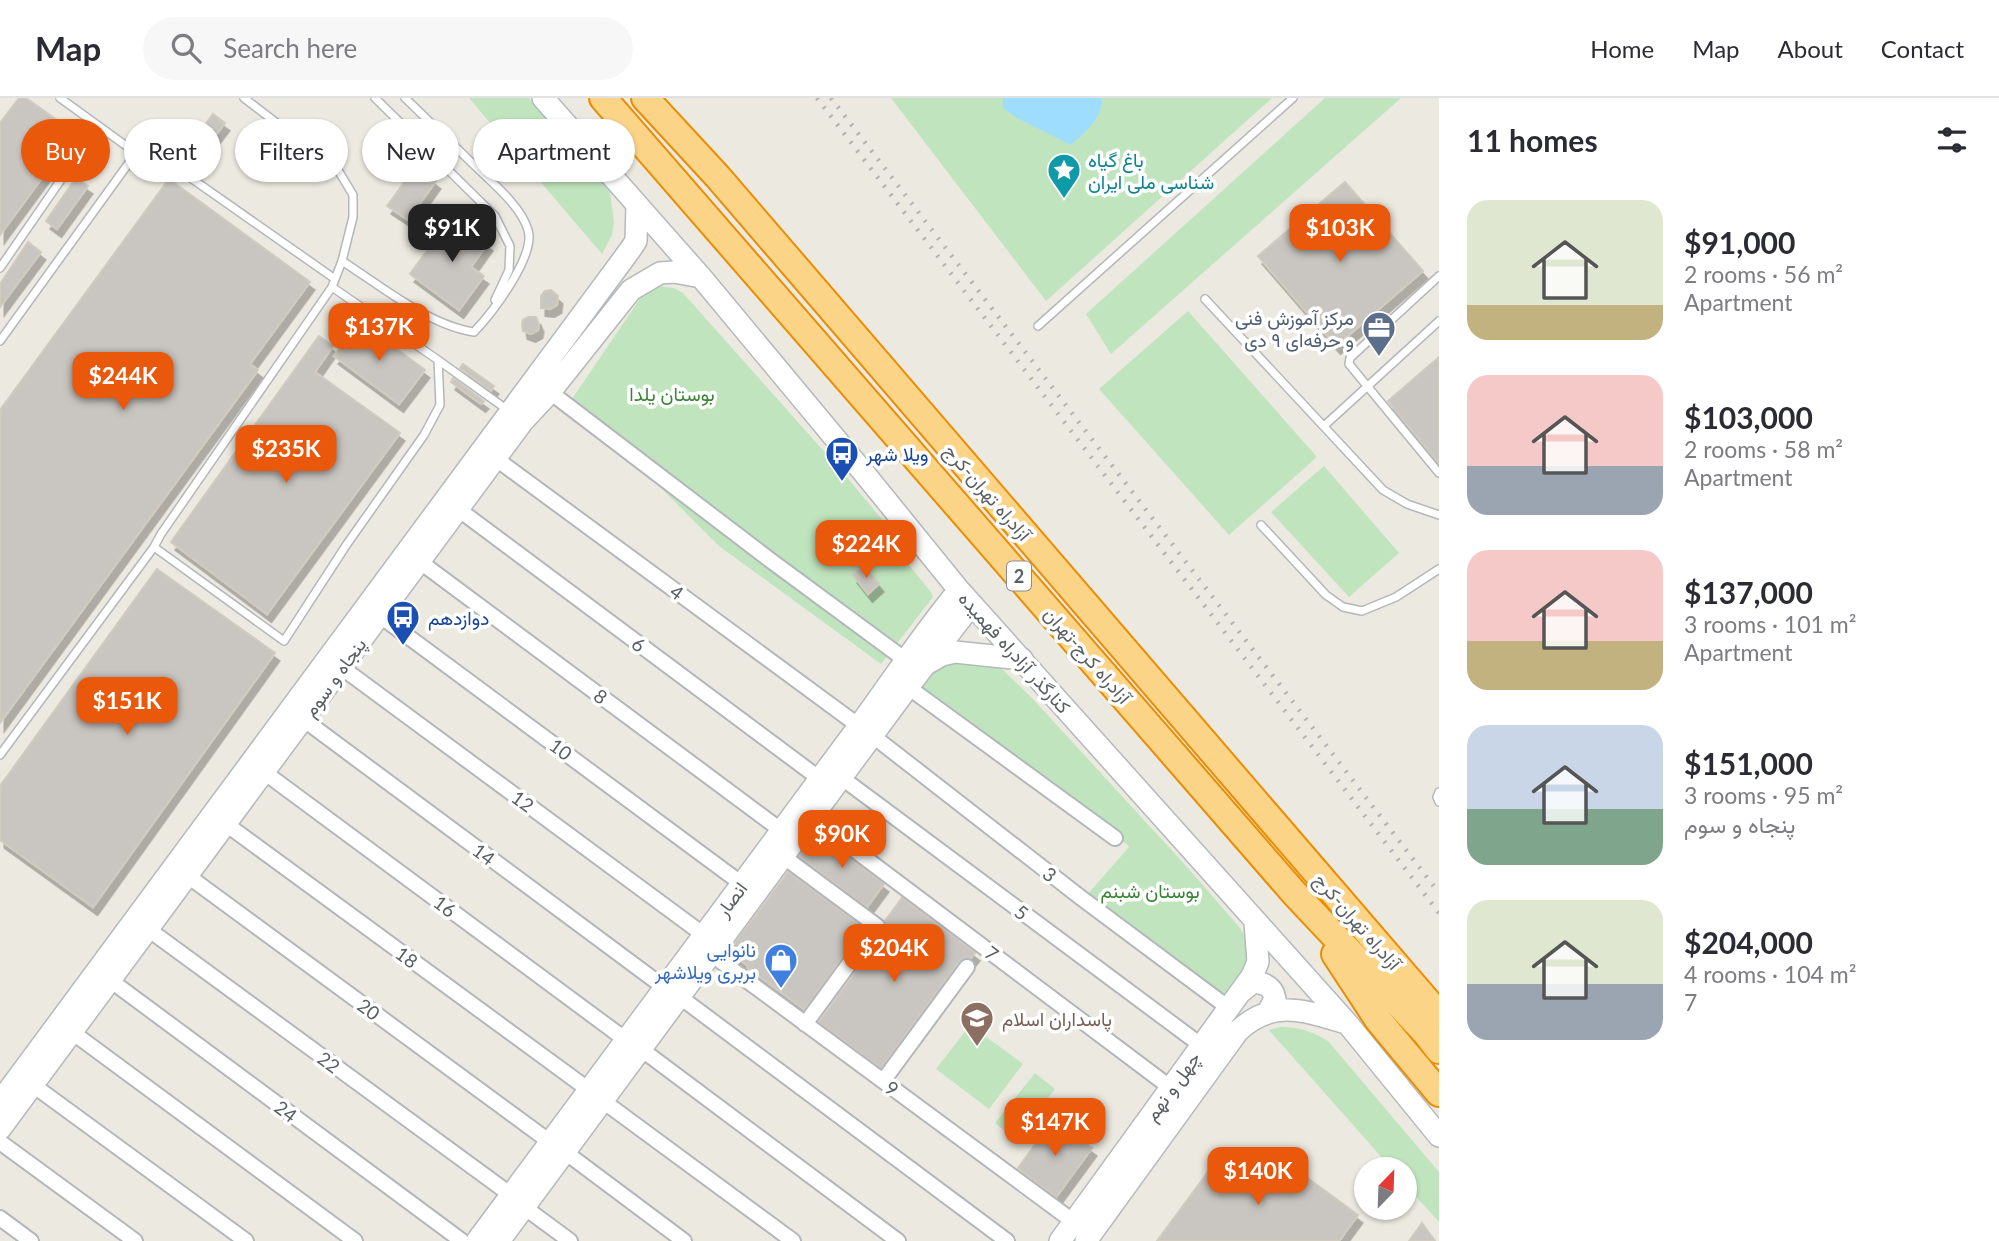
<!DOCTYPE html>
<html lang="en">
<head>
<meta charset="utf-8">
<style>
	:root { --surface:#fff; --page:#f7f7f7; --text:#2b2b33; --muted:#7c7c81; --line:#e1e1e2; --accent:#ea580c }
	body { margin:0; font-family:Lato,Vazirmatn,sans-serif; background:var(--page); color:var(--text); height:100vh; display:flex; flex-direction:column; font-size:26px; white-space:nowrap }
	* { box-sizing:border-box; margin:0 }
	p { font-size:23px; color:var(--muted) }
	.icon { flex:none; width:38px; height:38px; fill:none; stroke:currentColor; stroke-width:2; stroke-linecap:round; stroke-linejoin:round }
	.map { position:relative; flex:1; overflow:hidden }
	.panel { display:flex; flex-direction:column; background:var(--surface); width:560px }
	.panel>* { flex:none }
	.guide { position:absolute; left:21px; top:21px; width:665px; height:63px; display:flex; gap:14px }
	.needle { width:46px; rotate:23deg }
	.tools { position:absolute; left:1354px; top:1059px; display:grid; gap:14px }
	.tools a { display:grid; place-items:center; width:63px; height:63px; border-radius:50%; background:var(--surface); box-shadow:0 2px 5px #0004; font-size:35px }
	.price { position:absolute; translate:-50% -60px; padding:0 16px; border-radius:14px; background:var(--accent); color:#fff; font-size:23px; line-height:46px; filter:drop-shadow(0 2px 4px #0008) }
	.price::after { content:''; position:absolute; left:50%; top:42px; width:21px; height:16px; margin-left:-10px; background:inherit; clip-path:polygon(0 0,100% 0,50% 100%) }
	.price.current { background:#222; color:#fff }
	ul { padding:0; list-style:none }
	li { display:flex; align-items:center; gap:21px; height:175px; padding:0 28px }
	li span { display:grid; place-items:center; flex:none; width:196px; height:140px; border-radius:21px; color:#555 }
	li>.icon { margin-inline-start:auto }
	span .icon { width:84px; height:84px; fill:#fffc; stroke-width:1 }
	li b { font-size:30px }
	h2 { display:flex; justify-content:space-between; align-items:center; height:84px; padding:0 28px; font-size:30px }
	.tag { padding:0 24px; border-radius:32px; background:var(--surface); box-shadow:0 2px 5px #0004; font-size:24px; line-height:63px }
	.tag.current { background:var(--accent); color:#fff }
	header { display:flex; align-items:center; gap:42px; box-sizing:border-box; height:98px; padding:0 35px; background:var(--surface); border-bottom:2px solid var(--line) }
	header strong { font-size:33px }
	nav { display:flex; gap:38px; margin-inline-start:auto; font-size:24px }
	.search { width:490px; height:63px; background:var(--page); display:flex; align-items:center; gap:18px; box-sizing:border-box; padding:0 24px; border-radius:38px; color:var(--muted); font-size:26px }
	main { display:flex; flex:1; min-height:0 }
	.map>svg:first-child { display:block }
	.green { fill:#c0e4bd }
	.water { fill:#9fddfe }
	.building { fill:#c9c5c0; stroke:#d1cabf; stroke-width:2; filter:url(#shadow) }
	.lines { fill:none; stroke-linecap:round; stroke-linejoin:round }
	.lane-casing { stroke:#b3b7bb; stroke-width:10 }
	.street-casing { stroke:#b3b7bb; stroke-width:18 }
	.secondary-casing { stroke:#b4b9bd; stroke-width:24 }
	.highway-casing { stroke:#ea8d02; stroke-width:30 }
	.lane { stroke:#fff; stroke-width:7 }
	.street { stroke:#fff; stroke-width:14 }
	.secondary { stroke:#fff; stroke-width:21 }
	.highway { stroke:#fcd488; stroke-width:26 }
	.rail { stroke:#b2b3b3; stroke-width:4.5; stroke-dasharray:2 9; stroke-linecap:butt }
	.labels { text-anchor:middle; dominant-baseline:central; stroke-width:7; stroke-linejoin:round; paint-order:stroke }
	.shield { fill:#fff; stroke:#8b8e90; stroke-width:2 }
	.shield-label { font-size:18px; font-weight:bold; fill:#595e61 }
	.culture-label { font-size:19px; fill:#0d838f; stroke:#fff; text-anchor:start }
	.service-label { font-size:19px; fill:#4e5e75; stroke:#fff; text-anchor:end }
	.park-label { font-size:19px; fill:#398435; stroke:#fff }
	.transit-label { font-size:19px; fill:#164399; stroke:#fff; text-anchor:start }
	.street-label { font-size:19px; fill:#595e61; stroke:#fff }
	.shop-label { font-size:19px; fill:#366cbe; stroke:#fff; text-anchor:end }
	.education-label { font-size:19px; fill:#785e54; stroke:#fff; text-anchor:start }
</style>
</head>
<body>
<header>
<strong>Map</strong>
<div class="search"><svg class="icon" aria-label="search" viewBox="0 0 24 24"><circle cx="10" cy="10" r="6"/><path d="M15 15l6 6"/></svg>Search here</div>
<nav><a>Home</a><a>Map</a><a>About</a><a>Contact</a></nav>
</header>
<main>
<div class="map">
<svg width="1439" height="1143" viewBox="0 0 1439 1143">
	<defs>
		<filter id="shadow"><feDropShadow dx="4.5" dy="8" stdDeviation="0" flood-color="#0004"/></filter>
	</defs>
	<rect width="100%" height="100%" fill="#ece9e0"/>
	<path class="green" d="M469,0H529L610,94L614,124L612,137L602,156Z
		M891,0H1272L1046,203Z
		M1325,0H1401L1111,256L1086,216Z
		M658,188L674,190L683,195L845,377L895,437L899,455L931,494L933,499L881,566L719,448L572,301L648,189Z
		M1188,213L1317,359L1229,437L1099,291Z
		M1324,368L1399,455L1349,499L1271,414Z
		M959,562L991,567L1003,572L1031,599L1188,770L1240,830C1259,858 1242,876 1230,902L1086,798L1129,749L1113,732L914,588L930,571Z
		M970,927L1023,966L989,1011L936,971Z
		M1280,929C1299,929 1311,933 1328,943L1439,1074V1124L1405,1086V1071H1392L1269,932Z
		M1035,975L1055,991L1015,1041L995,1025Z"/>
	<path class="water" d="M1003,0H1101C1104,20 1084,35 1071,47L1017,20L1003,10Z"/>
	<path class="building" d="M19,0H26L75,35L0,137V25Z
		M213,16L225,25L210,44L199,35Z
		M416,68L436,83L408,122L387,108Z
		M76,80L88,88L57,131L46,123Z
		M169,81L310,184L250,266L258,272L0,625V312Z
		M1345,84L1423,173L1336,248L1258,158Z
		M452,118L488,145L471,169L484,178L459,212L410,176Z
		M28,144L41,154L0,209V186Z
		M551,192L558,198L557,207L550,211L541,210V198L545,193Z
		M528,219H536L539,226L538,232L531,236L523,233L522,227L523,222Z
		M360,224L425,272L399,306L334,258Z
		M319,238L333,248L315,274L400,335L267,516L171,444Z
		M1439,259V365L1388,303Z
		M463,266L494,288L491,293L460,270Z
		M453,280L484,303L481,306L451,284Z
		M864,468L879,486L868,496L853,477Z
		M157,471L275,555L93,809L0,742V688Z
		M816,735L884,786L867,809L799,758Z
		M788,774L864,830L804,911L748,870L749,869L729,853Z
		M902,800L975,855L971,860H964L959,863L881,970L819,924L885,834L887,828L885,823Z
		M1053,1022L1092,1050L1056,1099L1018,1070Z
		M1225,1051L1265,1080L1280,1060L1358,1117L1339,1143H1157Z
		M1422,1125L1435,1143H1409Z"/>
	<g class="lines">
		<defs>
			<path id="lane" d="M244,0L338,72L353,97V119L342,163L332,189L438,262L509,313
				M375,0L495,118L510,148L509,172L495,202
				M136,55L168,64L335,181
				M342,163C381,188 428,227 474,234C492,215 536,158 528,132C521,107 489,82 470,63C448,42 427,21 405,0
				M0,170L98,28
				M1439,178L1350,260L1349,266L1439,375
				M1205,201L1383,392L1407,406L1439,417
				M1038,228L1293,0
				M0,243L136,55L60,0
				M1324,328L1439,223
				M1261,427L1326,497L1343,509L1362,513L1396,499L1439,471
				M154,449L161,436L332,189
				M0,657L154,449L284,543L347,446L424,337L440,307L438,262
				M1439,694L1437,699L1439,704"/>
			<path id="street" d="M550,294L770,462L907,563
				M495,360L859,628
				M458,411L820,681
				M419,463L782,733
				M379,517L742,786
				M341,569L704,837
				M908,589L1115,740
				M303,621L665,890
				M873,638L1080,799L1230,911
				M264,674L626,942
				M842,680L1202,948
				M812,720L1171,990
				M226,726L589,992
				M784,759L877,828L805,926
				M188,778L550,1044
				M148,831L511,1097
				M711,856L1074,1124
				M110,882L462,1143
				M680,899L1007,1143
				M72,934L355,1143
				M641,951L898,1143
				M883,983L967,869
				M33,987L246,1143
				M603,1003L793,1143
				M0,1044L135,1143
				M565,1054L684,1143
				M524,1109L570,1143
				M0,1120L31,1143"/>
			<path id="secondary" d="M543,0L701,179L864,375L959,492L1347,925L1439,1038
				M928,565L942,557L955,554L1022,561
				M1242,893L1253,884C1264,885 1273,888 1275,901L1268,914
				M0,1004L630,152L636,143L637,107
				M0,1031L523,323L550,294L631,192L660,175L674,174L701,179
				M477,1143L859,628C892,583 923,535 959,492
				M499,1143L908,589L972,506
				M1060,1143L1252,878L1258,864L1255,824
				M1086,1143L1238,933C1273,900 1305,913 1346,925"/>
			<path id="highway" d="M603,0L1295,796L1426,935L1439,952
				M645,0L718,79L1439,917
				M1335,856L1379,923L1439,995"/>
		</defs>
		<use href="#lane" class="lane-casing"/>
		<use href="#street" class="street-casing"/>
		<use href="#secondary" class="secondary-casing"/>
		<use href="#highway" class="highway-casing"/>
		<use href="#lane" class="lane"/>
		<use href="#street" class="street"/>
		<use href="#secondary" class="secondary"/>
		<use href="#highway" class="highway"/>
		<path class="rail" d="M817,0L1439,815
			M831,0L1439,795"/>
	</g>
	<defs>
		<symbol id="sight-pin" viewBox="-11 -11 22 30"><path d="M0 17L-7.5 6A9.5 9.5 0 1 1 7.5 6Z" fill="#0f9aa8" stroke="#fff"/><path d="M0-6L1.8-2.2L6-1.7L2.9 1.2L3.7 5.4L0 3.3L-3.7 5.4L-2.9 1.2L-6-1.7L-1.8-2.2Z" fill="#fff"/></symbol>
		<symbol id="office-pin" viewBox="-11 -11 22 30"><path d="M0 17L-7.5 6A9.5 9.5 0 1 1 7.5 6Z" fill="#5c6f8a" stroke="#fff"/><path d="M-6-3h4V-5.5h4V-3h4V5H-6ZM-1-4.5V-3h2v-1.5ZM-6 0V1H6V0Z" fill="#fff"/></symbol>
		<symbol id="bus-pin" viewBox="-11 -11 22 30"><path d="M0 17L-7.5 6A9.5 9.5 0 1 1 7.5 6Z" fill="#1a4fb4" stroke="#fff"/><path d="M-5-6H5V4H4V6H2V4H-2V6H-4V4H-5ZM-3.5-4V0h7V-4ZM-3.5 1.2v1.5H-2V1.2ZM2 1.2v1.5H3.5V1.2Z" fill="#fff"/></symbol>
		<symbol id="shop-pin" viewBox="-11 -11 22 30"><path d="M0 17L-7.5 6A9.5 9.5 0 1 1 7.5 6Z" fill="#3f7fe0" stroke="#fff"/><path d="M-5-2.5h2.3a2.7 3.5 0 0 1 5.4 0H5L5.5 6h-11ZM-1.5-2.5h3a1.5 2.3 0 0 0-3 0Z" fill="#fff"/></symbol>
		<symbol id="school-pin" viewBox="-11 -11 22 30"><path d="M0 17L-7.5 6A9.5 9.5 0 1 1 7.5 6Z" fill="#8d6e63" stroke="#fff"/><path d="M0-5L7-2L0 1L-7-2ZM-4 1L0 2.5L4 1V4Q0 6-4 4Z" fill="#fff"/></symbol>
	</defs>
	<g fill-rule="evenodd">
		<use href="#sight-pin" x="1045" y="53" width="38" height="52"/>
		<use href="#office-pin" x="1360" y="211" width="38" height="52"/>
		<use href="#bus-pin" x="823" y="336" width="38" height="52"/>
		<use href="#bus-pin" x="384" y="500" width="38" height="52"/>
		<use href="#shop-pin" x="762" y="843" width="38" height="52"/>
		<use href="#school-pin" x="958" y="901" width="38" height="52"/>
	</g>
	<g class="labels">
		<rect class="shield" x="1007" y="463.5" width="24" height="29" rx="5"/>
		<g class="shield-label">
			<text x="1019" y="478">2</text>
		</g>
		<g class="culture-label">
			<text x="1088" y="61">باغ گیاه‌<tspan x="1088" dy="22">شناسی ملی ایران</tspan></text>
		</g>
		<g class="service-label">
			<text x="1354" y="219">مرکز آموزش فنی<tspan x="1354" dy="22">و حرفه‌ای ۹ دی</tspan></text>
		</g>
		<g class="park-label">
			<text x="672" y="295">بوستان یلدا</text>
			<text x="1150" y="792">بوستان شبنم</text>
		</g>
		<g class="transit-label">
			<text x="866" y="355">ویلا شهر</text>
			<text x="428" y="519">دوازدهم</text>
		</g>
		<g class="street-label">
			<text transform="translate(988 394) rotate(49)">آزادراه تهران-کرج</text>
			<text transform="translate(677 494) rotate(36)">4</text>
			<text transform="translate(639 546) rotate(37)">6</text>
			<text transform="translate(1015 554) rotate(48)">کنارگذر آزادراه فهمیده</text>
			<text transform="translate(1088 557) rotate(49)">آزادراه کرج-تهران</text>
			<text transform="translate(334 579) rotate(-54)">پنجاه و سوم</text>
			<text transform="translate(601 598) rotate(37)">8</text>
			<text transform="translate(561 651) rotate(37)">10</text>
			<text transform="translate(523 703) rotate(36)">12</text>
			<text transform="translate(484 756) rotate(37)">14</text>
			<text transform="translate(1050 776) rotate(38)">3</text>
			<text transform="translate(731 801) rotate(-53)">انصار</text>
			<text transform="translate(445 808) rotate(37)">16</text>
			<text transform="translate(1022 814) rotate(37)">5</text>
			<text transform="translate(1358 823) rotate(49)">آزادراه تهران-کرج</text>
			<text transform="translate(992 855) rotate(38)">7</text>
			<text transform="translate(407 859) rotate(36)">18</text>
			<text transform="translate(369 911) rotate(36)">20</text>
			<text transform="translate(329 964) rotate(36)">22</text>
			<text transform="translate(1172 988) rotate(-54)">چهل و نهم</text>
			<text transform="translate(892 990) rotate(36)">9</text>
			<text transform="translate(286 1013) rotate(37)">24</text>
		</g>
		<g class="shop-label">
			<text x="756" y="851">نانوایی<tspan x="756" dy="22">بربری ویلاشهر</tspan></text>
		</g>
		<g class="education-label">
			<text x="1002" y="920">پاسداران اسلام</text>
		</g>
	</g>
</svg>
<div class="tools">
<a><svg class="needle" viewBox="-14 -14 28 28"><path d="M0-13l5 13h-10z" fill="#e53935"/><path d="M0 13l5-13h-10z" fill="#7c7c81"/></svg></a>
</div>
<b class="price current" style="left:452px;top:166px">$91K</b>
<b class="price" style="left:1340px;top:166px">$103K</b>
<b class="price" style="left:379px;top:265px">$137K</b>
<b class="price" style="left:123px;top:314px">$244K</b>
<b class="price" style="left:286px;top:387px">$235K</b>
<b class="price" style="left:866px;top:482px">$224K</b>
<b class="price" style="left:127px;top:639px">$151K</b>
<b class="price" style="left:842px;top:772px">$90K</b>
<b class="price" style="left:894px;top:886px">$204K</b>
<b class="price" style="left:1055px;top:1060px">$147K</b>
<b class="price" style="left:1258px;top:1109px">$140K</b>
<div class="guide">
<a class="tag current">Buy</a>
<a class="tag">Rent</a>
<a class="tag">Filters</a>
<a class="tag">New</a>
<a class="tag">Apartment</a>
</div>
</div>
<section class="panel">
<h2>11 homes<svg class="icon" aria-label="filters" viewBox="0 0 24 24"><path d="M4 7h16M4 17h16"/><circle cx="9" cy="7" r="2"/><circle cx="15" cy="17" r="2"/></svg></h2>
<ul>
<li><span style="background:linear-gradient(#dfe7d0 75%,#c2b280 0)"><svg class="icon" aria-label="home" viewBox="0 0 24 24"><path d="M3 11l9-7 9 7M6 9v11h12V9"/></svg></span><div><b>$91,000</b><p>2 rooms · 56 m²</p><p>Apartment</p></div></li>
<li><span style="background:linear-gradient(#f6c9c9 65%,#9aa5b1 0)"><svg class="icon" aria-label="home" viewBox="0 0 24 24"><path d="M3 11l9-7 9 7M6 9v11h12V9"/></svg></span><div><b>$103,000</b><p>2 rooms · 58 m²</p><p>Apartment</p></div></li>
<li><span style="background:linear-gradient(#f6c9c9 65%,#c2b280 0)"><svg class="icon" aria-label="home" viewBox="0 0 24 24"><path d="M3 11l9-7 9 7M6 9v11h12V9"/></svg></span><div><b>$137,000</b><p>3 rooms · 101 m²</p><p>Apartment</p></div></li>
<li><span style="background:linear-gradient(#c9d6e8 60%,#7fa58c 0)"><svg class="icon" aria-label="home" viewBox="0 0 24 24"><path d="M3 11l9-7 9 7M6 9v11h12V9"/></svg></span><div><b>$151,000</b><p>3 rooms · 95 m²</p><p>پنجاه و سوم</p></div></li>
<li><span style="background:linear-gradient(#dfe7d0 60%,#9aa5b1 0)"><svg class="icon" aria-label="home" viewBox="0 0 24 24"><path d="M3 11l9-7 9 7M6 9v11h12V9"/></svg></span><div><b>$204,000</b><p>4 rooms · 104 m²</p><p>7</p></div></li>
</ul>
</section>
</main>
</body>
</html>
